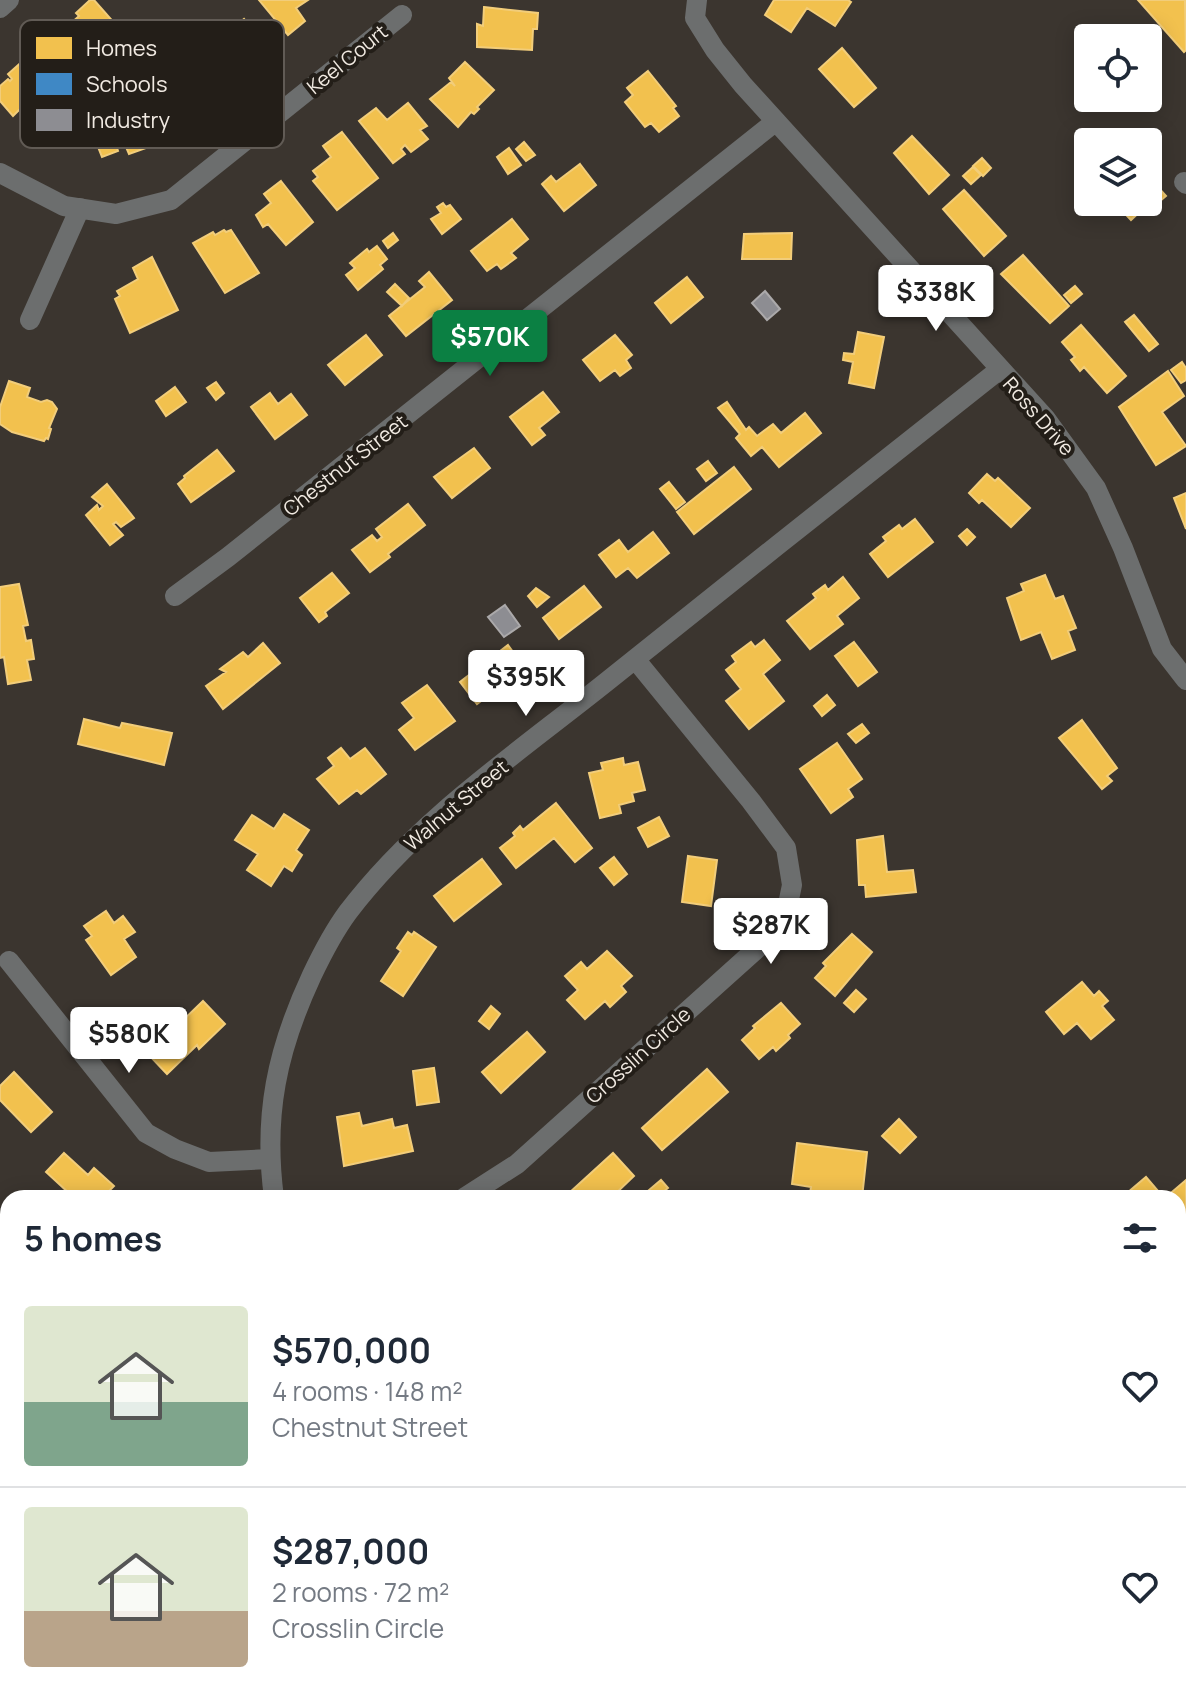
<!DOCTYPE html>
<html lang="en">
<head>
<meta charset="utf-8">
<style>
	:root { --surface:#fff; --page:#f2f2f3; --text:#1f2937; --muted:#747a83; --line:#e0e1e3; --accent:#0b8043 }
	body { margin:0; font-family:Manrope,sans-serif; background:var(--page); color:var(--text); height:100vh; display:flex; flex-direction:column; font-size:30px; white-space:nowrap }
	* { box-sizing:border-box; margin:0 }
	p { font-size:26px; color:var(--muted) }
	.icon { flex:none; width:44px; height:44px; fill:none; stroke:currentColor; stroke-width:2; stroke-linecap:round; stroke-linejoin:round }
	.map { position:relative; flex:1; overflow:hidden }
	.panel { position:absolute; left:0px; top:1190px; width:1186px; height:512px; display:flex; flex-direction:column; background:var(--surface); border-radius:24px 24px 0 0; box-shadow:0 4px 20px #0003 }
	.panel>* { flex:none }
	.controls { position:absolute; left:1074px; top:24px; display:grid; gap:16px }
	.controls a { display:grid; place-items:center; width:88px; height:88px; border-radius:8px; background:var(--surface); box-shadow:0 4px 20px #0003; font-size:40px }
	.price { position:absolute; translate:-50% -68px; padding:0 18px; border-radius:8px; background:#fff; color:#222; font-size:26px; line-height:52px; filter:drop-shadow(0 2px 4px #0008) }
	.price::after { content:''; position:absolute; left:50%; top:48px; width:24px; height:18px; margin-left:-12px; background:inherit; clip-path:polygon(0 0,100% 0,50% 100%) }
	.price.active { background:var(--accent); color:#fff }
	ul { padding:0; list-style:none }
	li { display:flex; align-items:center; gap:24px; height:200px; padding:0 24px }
	li+li { border-top:2px solid var(--line) }
	li span { display:grid; place-items:center; flex:none; width:224px; height:160px; border-radius:8px; color:#555 }
	li>.icon { margin-inline-start:auto }
	span .icon { width:96px; height:96px; fill:#fffc; stroke-width:1 }
	li b { font-size:34px }
	h2 { display:flex; justify-content:space-between; align-items:center; height:96px; padding:0 24px; font-size:34px }
	.map>svg:first-child { display:block }
	.built { fill:#483a2a }
	.green { fill:#614c32 }
	.homes { fill:#f2c14e; stroke:#f2cd7a; stroke-width:2 }
	.schools { fill:#3f88c5; stroke:#74a5ce; stroke-width:2 }
	.industry { fill:#8d8d92; stroke:#aba9aa; stroke-width:2 }
	.lines { fill:none; stroke-linecap:round; stroke-linejoin:round }
	.service { stroke:#6c6e6e; stroke-width:10 }
	.minor { stroke:#6c6e6e; stroke-width:20 }
	.labels { text-anchor:middle; dominant-baseline:central; stroke-width:8; stroke-linejoin:round; paint-order:stroke }
	.street-label { font-size:20px; fill:#f1eae2; stroke:#231e18 }
	.key { fill:#231e18; stroke:#615b55; stroke-width:2 }
	.key-label { font-size:22px; fill:#f1eae2 }
</style>
</head>
<body>
<div class="map">
<svg width="1186" height="1702" viewBox="0 0 1186 1702">
	<rect width="100%" height="100%" fill="#3b352f"/>
	<path class="built" d="M8,1470V1694H642L651,1702H0V1475Z"/>
	<path class="green" d="M0,1214L8,1223V1442L0,1447Z
		M1186,1629V1702H1107L1115,1694H1178V1637Z"/>
	<path class="homes" d="M90,0H94L116,25L109,32L115,38L97,56L90,48L80,58L59,34L79,16L76,13Z
		M259,0H308L296,8L305,21L288,35Z
		M774,0H848L851,2L835,26L807,8L791,32L765,15Z
		M1138,0H1185L1186,50L1184,52Z
		M484,7L538,13L537,29H533L532,50L477,47V24L483,26Z
		M244,19L265,45L257,50L260,54L249,62L251,64L235,78L211,48L217,44L210,35L220,26L226,34Z
		M842,48L876,88L854,107L819,69Z
		M25,59L47,85L31,98L40,107L30,118L21,108L13,116L0,101V86L8,79L10,81L12,79L8,74Z
		M465,62L494,90L477,107L479,109L474,114L471,112L458,127L430,99L451,82L455,86L449,78Z
		M648,71L676,106L673,108L679,116L659,132L651,123L645,127L625,102L633,95L627,88Z
		M125,98L129,109L132,106L149,147L129,154L123,140L115,142L118,151L102,157L89,124L91,120L103,118L108,114L103,107Z
		M408,103L427,126L420,130L428,139L411,152L405,145L401,149L405,154L393,163L359,121L376,108L387,120Z
		M342,132L378,178L337,210L313,181L318,177L313,171L331,157L323,146Z
		M912,136L949,175L929,194L894,153Z
		M524,142L535,155L526,161L516,149Z
		M509,148L521,165L508,174L497,157Z
		M982,158L991,168L983,176L973,166Z
		M580,164L596,185L564,211L542,184L551,176L556,182Z
		M973,167L981,175L971,184L963,176Z
		M1148,176L1166,196L1151,209L1147,205L1131,220L1114,202H1148Z
		M281,181L313,222L286,245L268,224L263,227L256,215L271,203L264,194Z
		M964,190L1006,236L984,256L943,209Z
		M443,203L446,207L450,205L461,219L442,234L431,219L441,213L437,207Z
		M512,219L528,239L511,253L516,258L501,269L497,264L487,271L471,251Z
		M224,230L226,232L231,230L259,273L225,293L193,243L213,232L215,235Z
		M393,233L398,240L388,248L383,241Z
		M792,233L791,259H742L744,234Z
		M377,246L387,259L380,265L383,269L358,290L346,275L355,268L350,263L367,249L369,252Z
		M1023,255L1069,306L1050,323L1001,274Z
		M152,257L178,310L130,333L115,299L120,296L117,291L138,279L133,268Z
		M429,272L452,300L406,336L389,316L425,287L419,281Z
		M687,277L703,297L671,323L655,303Z
		M395,284L409,298L402,306L387,292Z
		M1075,286L1082,294L1071,303L1064,295Z
		M1134,315L1158,344L1149,351L1125,322Z
		M1081,325L1126,376L1107,393L1084,367L1080,371L1071,360L1075,357L1062,342Z
		M858,332L884,337L874,388L849,383L853,362L843,360L844,353L854,354Z
		M366,335L382,355L345,385L328,365Z
		M615,335L632,355L626,360L631,368L620,376L615,370L600,381L583,360Z
		M1182,362L1186,368V380L1181,383L1171,370Z
		M1168,371L1184,396L1162,412L1186,446L1156,465L1119,407Z
		M9,381L30,388L27,397L41,402L47,400L52,402L57,409L49,428L51,429L48,439L46,438L44,441L12,432L0,424V407Z
		M216,382L224,393L216,400L207,388Z
		M175,387L186,402L166,416L156,401Z
		M543,392L559,412L539,428L545,435L532,445L510,417Z
		M270,393L278,404L291,394L307,415L275,439L251,407Z
		M727,402L746,430L749,427L757,436L773,424L781,433L805,413L821,433L779,467L762,447L751,456L736,438L740,434L718,408Z
		M474,448L490,468L452,498L434,477Z
		M217,450L234,471L191,502L178,484L185,478L184,476Z
		M708,461L717,473L706,481L697,469Z
		M734,467L751,489L694,534L677,512Z
		M987,474L995,481L998,478L1030,508L1011,527L982,500L979,503L969,493Z
		M669,482L685,502L676,509L660,489Z
		M107,484L134,518L121,527L116,522L113,524L123,535L110,545L86,515L97,505L99,510L103,506L92,497Z
		M1186,493V529L1174,498Z
		M408,504L425,525L388,554L390,557L370,572L352,550L372,535L377,541L382,537L376,529Z
		M915,519L933,542L888,577L870,554L886,541L883,537L899,525L902,529Z
		M967,529L975,537L967,545L959,536Z
		M653,532L669,553L637,578L628,568L616,577L599,555L619,540L628,552Z
		M332,573L349,593L325,612L327,616L319,622L300,598Z
		M1045,575L1055,599L1063,596L1076,628L1068,631L1075,650L1052,659L1041,632L1021,640L1007,598L1024,591L1021,584Z
		M843,577L859,598L837,616L843,624L810,649L787,621L816,598L813,594L825,585L828,590Z
		M19,584L28,625L23,626L26,641L31,640L34,659L27,660L31,680L8,684L4,657L0,658V587Z
		M584,586L601,607L559,639L543,618Z
		M536,588L549,597L537,607L528,596Z
		M764,640L780,660L763,674L784,701L749,729L726,701L741,689L726,670L736,662L732,656L751,642L755,647Z
		M854,642L877,672L858,686L835,656Z
		M263,643L280,663L223,709L206,686L226,672L220,669L243,652L248,657Z
		M508,645L524,667L514,674L518,679L505,691L501,686L477,704L460,682Z
		M427,685L455,721L415,750L399,730L414,718L402,703Z
		M827,695L835,705L822,716L814,706Z
		M84,719L120,728L122,723L172,733L164,765L78,744Z
		M1082,720L1117,768L1107,776L1112,781L1102,789L1059,738Z
		M862,724L869,733L856,743L848,734Z
		M837,743L862,779L848,789L853,797L831,813L800,769Z
		M341,748L350,759L365,748L386,774L361,794L357,790L339,804L317,779L334,766L328,758Z
		M623,758L624,765L638,762L645,790L632,793L634,801L619,805L621,813L600,818L589,773L603,770L601,763Z
		M556,803L592,848L575,862L554,838L516,868L500,848L515,836L513,833L520,826L523,830Z
		M284,814L309,830L296,850L302,855L292,871L284,866L271,886L247,870L258,854L235,840L252,815L274,829Z
		M659,817L669,836L648,847L638,828Z
		M883,836L887,872L913,870L916,892L866,897L865,885H859L857,840Z
		M688,856L717,860L711,906L682,902Z
		M614,857L627,874L614,885L600,868Z
		M482,859L501,884L454,921L434,896Z
		M106,911L114,923L123,916L135,932L124,939L136,957L111,975L86,940L92,936L84,926Z
		M408,932L412,935L414,932L436,947L403,996L381,981L401,951L397,948Z
		M852,934L872,952L835,996L815,978L826,966L823,963Z
		M607,951L632,976L621,986L626,992L610,1007L605,1001L585,1019L567,1000L578,990L565,976L581,962L587,969Z
		M1082,982L1094,996L1099,991L1108,1001L1102,1006L1114,1020L1091,1039L1077,1023L1064,1034L1046,1012Z
		M856,990L866,999L854,1012L844,1003Z
		M203,1001L225,1024L199,1049L197,1045L167,1074L148,1054Z
		M781,1003L800,1024L788,1035L790,1038L776,1051L773,1047L759,1059L742,1040L755,1028L753,1026Z
		M491,1006L500,1014L489,1029L479,1021Z
		M527,1032L545,1052L501,1093L482,1072Z
		M434,1068L439,1102L417,1105L413,1071Z
		M707,1069L728,1092L662,1150L642,1128Z
		M14,1072L52,1112L31,1132L0,1100V1086Z
		M359,1113L362,1126L392,1119L394,1128L407,1125L413,1151L344,1166L337,1117Z
		M899,1119L916,1137L900,1153L882,1136Z
		M797,1143L867,1152L862,1198L810,1194L811,1187L792,1184Z
		M64,1153L88,1175L94,1168L114,1186L102,1198H69L71,1195L46,1172Z
		M613,1153L634,1176L611,1198H574L569,1193Z
		M1146,1177L1164,1198H1129L1126,1194Z
		M661,1180L668,1188L656,1198L649,1190Z
		M1186,1180V1218L1178,1229V1198H1165Z
		M1186,1394V1424L1178,1415V1401Z
		M1186,1480V1502L1178,1493V1488Z"/>
	<path class="schools" d="M287,1694H382L391,1702H295Z
		M411,1694H519L511,1702H403Z"/>
	<path class="industry" d="M765,291L780,309L767,320L752,303Z
		M505,605L520,626L504,637L488,617Z"/>
	<g class="lines">
		<path class="service" d="M0,1622L8,1628
			M104,1694L116,1702
			M183,1702L191,1694
			M580,1702L588,1694"/>
		<path class="minor" d="M697,0L695,18L715,50L743,85L1046,419L1096,488L1123,548L1162,649L1186,680
			M0,8L9,0
			M0,173L64,206L116,214L171,200L402,15
			M1184,182L1186,184
			M30,320L80,208
			M175,596L228,557L775,122
			M9,961L146,1133L175,1149L209,1162L269,1159
			M274,1198C263,1115 277,1050 312,975C322,954 334,931 348,912C417,821 516,754 605,683C736,578 867,474 999,370
			M464,1198L517,1164L761,945L786,914L792,885L786,848L751,801L635,659
			M1178,1312L1186,1306
			M0,1475L8,1470
			M642,1694L651,1702
			M722,1702L731,1694"/>
	</g>
	<g class="labels">
		<g class="street-label">
			<text transform="translate(347 59) rotate(-39)">Keel Court</text>
			<text transform="translate(1039 416) rotate(49)">Ross Drive</text>
			<text transform="translate(345 465) rotate(-38)">Chestnut Street</text>
			<text transform="translate(456 805) rotate(-40)">Walnut Street</text>
			<text transform="translate(638 1055) rotate(-42)">Crosslin Circle</text>
		</g>
	</g>
	<rect x="20" y="20" width="264" height="128" rx="12" class="key"/>
	<rect x="36" y="37" width="36" height="22" fill="#f2c14e"/>
	<rect x="36" y="73" width="36" height="22" fill="#3f88c5"/>
	<rect x="36" y="109" width="36" height="22" fill="#8d8d92"/>
	<g class="key-label">
		<text x="86" y="56">Homes</text>
		<text x="86" y="92">Schools</text>
		<text x="86" y="128">Industry</text>
	</g>
</svg>
<div class="controls">
<a><svg class="icon" aria-label="locate" viewBox="0 0 24 24"><circle cx="12" cy="12" r="6"/><path d="M12 2v4M12 18v4M2 12h4M18 12h4"/></svg></a>
<a><svg class="icon" aria-label="layers" viewBox="0 0 24 24"><path d="M12 4l9 5-9 5-9-5zM3 14l9 5 9-5"/></svg></a>
</div>
<b class="price" style="left:936px;top:333px">$338K</b>
<b class="price active" style="left:490px;top:378px">$570K</b>
<b class="price" style="left:526px;top:718px">$395K</b>
<b class="price" style="left:771px;top:966px">$287K</b>
<b class="price" style="left:129px;top:1075px">$580K</b>
<section class="panel">
<h2>5 homes<svg class="icon" aria-label="filters" viewBox="0 0 24 24"><path d="M4 7h16M4 17h16"/><circle cx="9" cy="7" r="2"/><circle cx="15" cy="17" r="2"/></svg></h2>
<ul>
<li><span style="background:linear-gradient(#dfe7d0 60%,#7fa58c 0)"><svg class="icon" aria-label="home" viewBox="0 0 24 24"><path d="M3 11l9-7 9 7M6 9v11h12V9"/></svg></span><div><b>$570,000</b><p>4 rooms · 148 m²</p><p>Chestnut Street</p></div><svg class="icon" aria-label="heart" viewBox="0 0 24 24"><path d="M12 20l-8-8c-3-5 5-10 8-4 3-6 11-1 8 4z"/></svg></li>
<li><span style="background:linear-gradient(#dfe7d0 65%,#b9a48a 0)"><svg class="icon" aria-label="home" viewBox="0 0 24 24"><path d="M3 11l9-7 9 7M6 9v11h12V9"/></svg></span><div><b>$287,000</b><p>2 rooms · 72 m²</p><p>Crosslin Circle</p></div><svg class="icon" aria-label="heart" viewBox="0 0 24 24"><path d="M12 20l-8-8c-3-5 5-10 8-4 3-6 11-1 8 4z"/></svg></li>
</ul>
</section>
</div>
</body>
</html>
